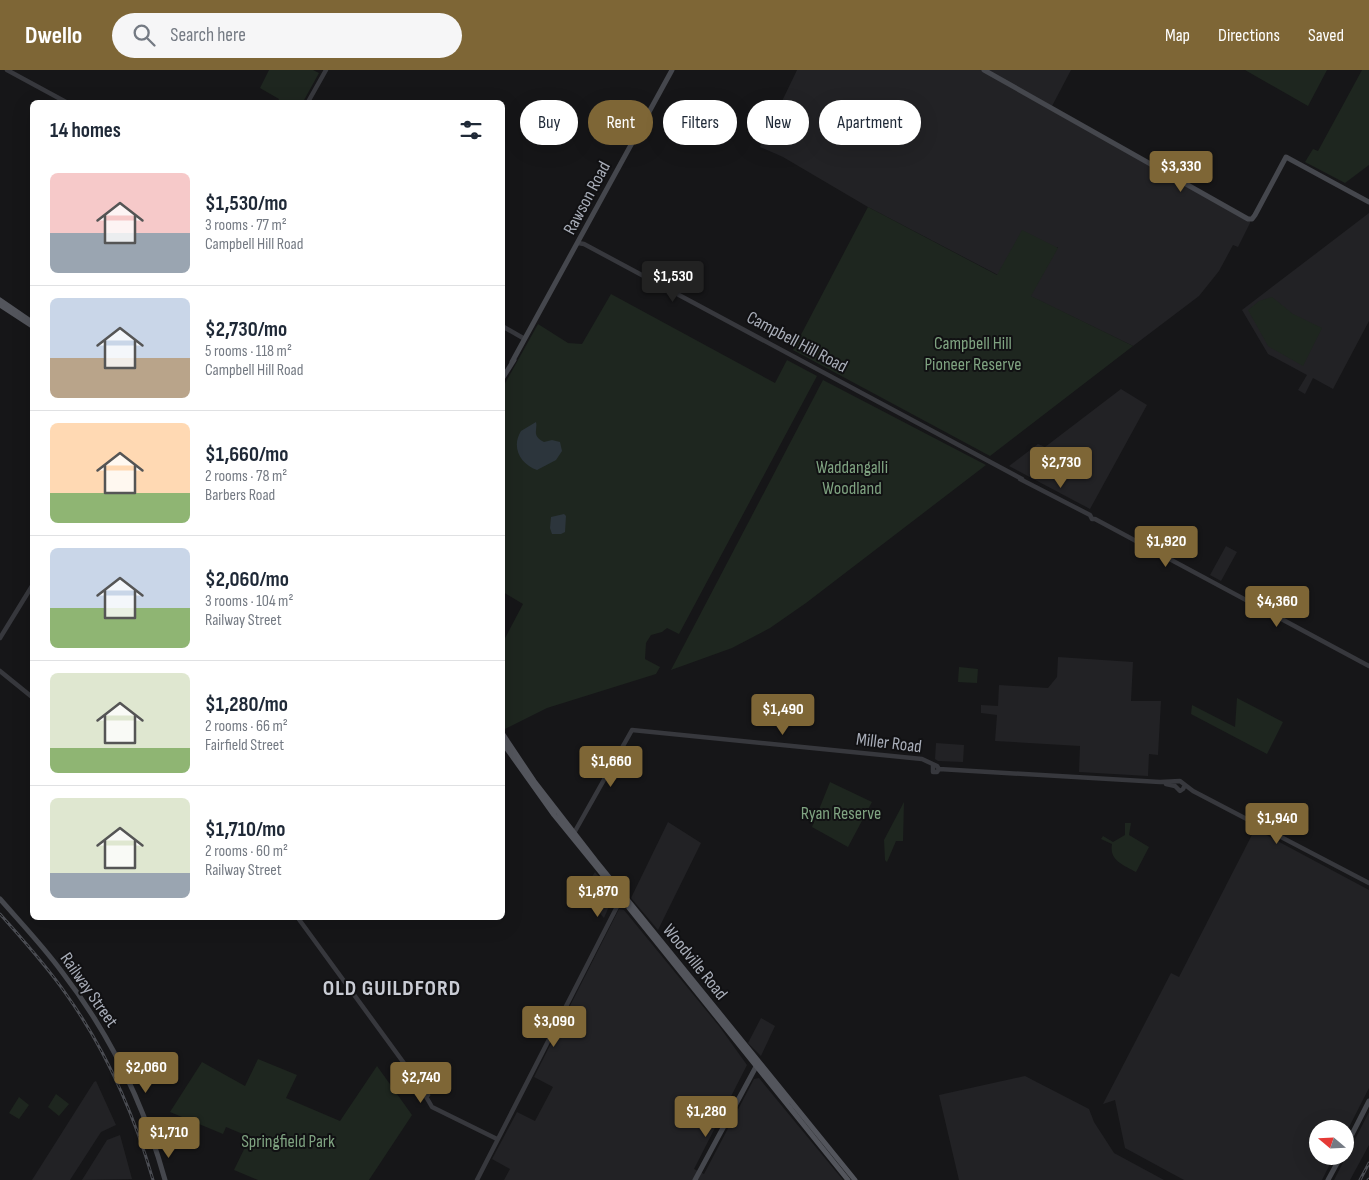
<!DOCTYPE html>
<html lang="en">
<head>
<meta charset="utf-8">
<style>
	:root { --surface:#fff; --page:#f6f6f7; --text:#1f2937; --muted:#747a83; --line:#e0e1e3; --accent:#7e6636 }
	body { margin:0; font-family:"Sofia Sans Condensed",sans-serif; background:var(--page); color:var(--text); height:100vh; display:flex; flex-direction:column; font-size:19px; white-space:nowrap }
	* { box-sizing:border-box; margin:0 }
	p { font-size:16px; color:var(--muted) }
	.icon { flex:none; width:28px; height:28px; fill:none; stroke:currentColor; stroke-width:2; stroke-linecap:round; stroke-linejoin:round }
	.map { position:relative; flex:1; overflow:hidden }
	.side { position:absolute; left:30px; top:30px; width:475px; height:820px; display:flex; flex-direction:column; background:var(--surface); border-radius:8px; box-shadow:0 5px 20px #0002 }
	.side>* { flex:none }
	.top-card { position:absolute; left:520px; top:30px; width:475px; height:45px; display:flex; gap:10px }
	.needle { width:32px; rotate:289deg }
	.controls { position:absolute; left:1309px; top:1050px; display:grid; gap:10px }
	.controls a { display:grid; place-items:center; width:45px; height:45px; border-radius:50%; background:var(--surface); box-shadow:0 5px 20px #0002; font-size:25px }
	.price { position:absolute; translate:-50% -42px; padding:0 11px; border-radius:5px; background:var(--accent); color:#fff; font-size:16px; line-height:32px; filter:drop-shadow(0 1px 2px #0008) }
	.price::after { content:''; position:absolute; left:50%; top:30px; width:15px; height:11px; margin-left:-8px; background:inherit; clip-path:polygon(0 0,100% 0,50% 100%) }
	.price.current { background:#222; color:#fff }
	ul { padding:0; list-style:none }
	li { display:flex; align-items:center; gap:15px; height:125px; padding:0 20px }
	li+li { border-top:1px solid var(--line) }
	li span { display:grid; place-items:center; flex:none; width:140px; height:100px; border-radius:8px; color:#555 }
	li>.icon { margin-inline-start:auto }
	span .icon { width:60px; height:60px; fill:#fffc; stroke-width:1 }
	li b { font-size:21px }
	h2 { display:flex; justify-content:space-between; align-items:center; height:60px; padding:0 20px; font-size:21px }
	.chip { padding:0 18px; border-radius:22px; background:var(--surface); box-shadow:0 5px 20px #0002; font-size:18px; line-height:45px }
	.chip.current { background:var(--accent); color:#fff }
	header { display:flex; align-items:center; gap:30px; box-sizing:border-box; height:70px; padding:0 25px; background:var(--accent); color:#fff }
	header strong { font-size:24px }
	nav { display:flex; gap:28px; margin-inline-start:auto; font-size:18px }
	.search { width:350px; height:45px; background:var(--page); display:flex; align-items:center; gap:12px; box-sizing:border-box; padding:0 18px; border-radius:28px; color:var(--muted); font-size:19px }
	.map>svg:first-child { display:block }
	.built { fill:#222225 }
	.green { fill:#1e261f }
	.water { fill:#2c353c }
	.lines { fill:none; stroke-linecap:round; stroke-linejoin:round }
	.tertiary { stroke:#37383d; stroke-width:4.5 }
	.secondary { stroke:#45474d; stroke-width:5 }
	.primary { stroke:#53555c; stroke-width:5 }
	.rail-casing { stroke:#4a4c52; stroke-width:3 }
	.rail { stroke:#111113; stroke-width:1; stroke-dasharray:4; stroke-linecap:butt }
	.labels { text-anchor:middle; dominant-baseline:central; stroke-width:4; stroke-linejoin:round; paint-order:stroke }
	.street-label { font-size:18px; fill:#a8adb8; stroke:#111113 }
	.park-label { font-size:18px; fill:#7fa381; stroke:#111113 }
	.district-label { font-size:22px; font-weight:bold; letter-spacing:1px; fill:#c9ccd4; stroke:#111113 }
</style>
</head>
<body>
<header>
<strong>Dwello</strong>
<div class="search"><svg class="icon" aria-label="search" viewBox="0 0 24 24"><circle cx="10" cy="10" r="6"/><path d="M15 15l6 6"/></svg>Search here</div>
<nav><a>Map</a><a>Directions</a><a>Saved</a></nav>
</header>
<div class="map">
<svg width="1369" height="1110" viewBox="0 0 1369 1110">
	<rect width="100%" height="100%" fill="#161618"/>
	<path class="built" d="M797,0H1071L1051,38L1250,149V153L1238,177L1233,175L1219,201L1199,226L1133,276L1030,226L1058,177L998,205L868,137L783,87L760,77Z
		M1369,143V251L1333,319L1313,308L1305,324L1298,320L1307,305L1268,284L1242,240Z
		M1121,319L1147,335L1090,439L1009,396L1038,374L1045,377Z
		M1226,476L1237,482L1221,511L1210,505Z
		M1058,587L1133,592L1131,631H1161L1158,685L1149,684L1148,706L1079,702L1080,676L995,671L997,645L981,643V635L998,636L999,615L1048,618L1057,607Z
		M936,673L964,675L963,692L938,691L935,689Z
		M668,752L701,773L658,860L631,828Z
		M1255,759L1369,820V1018L1345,1065V1059H1318V1086H1334L1322,1110H1184L1125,1078L1115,1030L1103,1034L1171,903L1179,907Z
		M595,802L614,825L604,848L588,830L592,822L586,816Z
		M619,839L624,840L719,956L747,995L694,1099L704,1104L754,1009L759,1008L843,1110H504L510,1099L492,1089L517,1042L535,1051L553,1017L534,1007Z
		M761,948L775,956L761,986L748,973Z
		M1025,1006L1089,1039L1094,1052L1114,1083L1164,1110H959L939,1025Z
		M96,1011L116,1055L101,1062L70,1110H32L94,1012Z
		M1369,1042V1075L1350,1110H1334Z
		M120,1065L132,1109L82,1110L107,1070Z"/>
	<path class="green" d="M269,0H313L319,3L303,32H278L279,29L260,18Z
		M1245,0H1327L1308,36Z
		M1362,0H1369V95L1345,113L1305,92L1313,79L1318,81Z
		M868,137L997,205L1022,160L1058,178L1031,226L1133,276L990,386L793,280Z
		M611,224L775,313L787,290L817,306L679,564L667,558L662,562L651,565L646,573L645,589L660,597L656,604L547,638L505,659L502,655V607L505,603L503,601V572L523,534L503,522V317L538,254L568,273L582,274Z
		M1272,227L1293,244L1322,258L1303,296L1268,276L1248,240L1259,231Z
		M823,310L986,395L806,533L770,558L732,578L671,600Z
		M959,597L978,599L977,613L958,612Z
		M1237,628L1283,652L1267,684L1191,644L1192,635L1235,657Z
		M830,712L872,732L848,777L812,757Z
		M904,732L903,771H896L887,792L885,790L884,770Z
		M1125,753H1131L1129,765L1149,777L1136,802C1124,795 1109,791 1112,774L1101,769L1103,766L1113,772L1125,765Z
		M258,989L297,1005L286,1028L340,1051L377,996L412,1045L369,1110H258L234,1100L250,1067L226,1057L223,1064L170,1042L202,992L245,1016Z
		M56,1024L69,1034L59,1046L48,1037Z
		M19,1027L29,1035L19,1049L9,1043Z"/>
	<path class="water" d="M536,352C538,360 531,365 544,372L552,370L560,372L562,381L556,390L537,400C520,394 511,377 521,361Z
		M564,444L566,446L565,462L561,464H552L550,458L551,447Z"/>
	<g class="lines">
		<path class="tertiary" d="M7,0L66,32
			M308,32L326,0
			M578,173L584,174L1022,409
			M502,256L523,268
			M1020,409L1090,445L1092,449H1095L1369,596
			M0,568L32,516
			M0,601L32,627
			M933,696V702H937L939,699
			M1166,714L1175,716L1180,721L1183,719L1185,715
			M574,763L632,660L922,689L937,696L939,699L1160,712L1180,711L1193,721L1369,813
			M298,848L417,1011L432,1037L497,1069
			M418,1012L428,1025
			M477,1110L623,825"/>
		<path class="secondary" d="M984,0L1248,149H1252L1255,145L1286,87L1369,132
			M512,292L672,0
			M502,309L514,290
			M0,829C21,853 43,876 62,902C110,964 144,1034 165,1110
			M1345,1078L1369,1031
			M695,1110L758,993
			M1328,1110L1341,1086"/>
		<path class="primary" d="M0,230L32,252
			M0,235L32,256
			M502,663L534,711L596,791L855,1110
			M502,672L554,745L624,831
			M629,838L848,1110"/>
		<defs>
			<path id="rail" d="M0,844C23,870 46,895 66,924C106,980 134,1044 153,1110
				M1360,1110L1369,1093
				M1368,1110L1369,1109"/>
		</defs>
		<use href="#rail" class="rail-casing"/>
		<use href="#rail" class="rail"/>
	</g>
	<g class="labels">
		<g class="street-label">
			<text transform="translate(587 128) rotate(-62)">Rawson Road</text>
			<text transform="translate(797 272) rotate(28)">Campbell Hill Road</text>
			<text transform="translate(889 673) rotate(7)">Miller Road</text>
			<text transform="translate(695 892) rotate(51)">Woodville Road</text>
			<text transform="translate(89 920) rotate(55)">Railway Street</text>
		</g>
		<g class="park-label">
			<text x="973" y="273">Campbell Hill<tspan x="973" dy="21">Pioneer Reserve</tspan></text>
			<text x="852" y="397">Waddangalli<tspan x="852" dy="21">Woodland</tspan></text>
			<text x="841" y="743">Ryan Reserve</text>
			<text x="288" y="1071">Springfield Park</text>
		</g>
		<g class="district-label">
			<text x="392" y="918">OLD GUILDFORD</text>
		</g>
	</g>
</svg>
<div class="controls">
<a><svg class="needle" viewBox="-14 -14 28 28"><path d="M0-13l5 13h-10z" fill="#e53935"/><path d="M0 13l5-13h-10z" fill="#747a83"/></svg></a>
</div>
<b class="price" style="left:1181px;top:123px">$3,330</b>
<b class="price current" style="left:673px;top:233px">$1,530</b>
<b class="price" style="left:1061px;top:419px">$2,730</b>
<b class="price" style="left:1166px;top:498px">$1,920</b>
<b class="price" style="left:1277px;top:558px">$4,360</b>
<b class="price" style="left:783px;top:666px">$1,490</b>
<b class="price" style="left:611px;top:718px">$1,660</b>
<b class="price" style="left:1277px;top:775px">$1,940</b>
<b class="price" style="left:598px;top:848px">$1,870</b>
<b class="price" style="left:554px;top:978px">$3,090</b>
<b class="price" style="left:146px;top:1024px">$2,060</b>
<b class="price" style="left:421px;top:1034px">$2,740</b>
<b class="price" style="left:706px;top:1068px">$1,280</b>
<b class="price" style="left:169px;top:1089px">$1,710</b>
<div class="top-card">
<a class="chip">Buy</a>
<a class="chip current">Rent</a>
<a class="chip">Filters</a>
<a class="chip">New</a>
<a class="chip">Apartment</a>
</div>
<section class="side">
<h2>14 homes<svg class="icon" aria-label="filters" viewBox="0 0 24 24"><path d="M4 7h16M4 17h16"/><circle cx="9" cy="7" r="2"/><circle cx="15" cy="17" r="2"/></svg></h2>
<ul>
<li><span style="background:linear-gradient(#f6c9c9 60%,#9aa5b1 0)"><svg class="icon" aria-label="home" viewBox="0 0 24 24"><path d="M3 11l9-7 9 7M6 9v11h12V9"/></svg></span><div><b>$1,530/mo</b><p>3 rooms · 77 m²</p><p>Campbell Hill Road</p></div></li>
<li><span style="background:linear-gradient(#c9d6e8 60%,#b9a48a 0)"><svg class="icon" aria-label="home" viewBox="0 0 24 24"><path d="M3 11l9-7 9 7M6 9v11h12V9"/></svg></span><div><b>$2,730/mo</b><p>5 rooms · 118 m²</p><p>Campbell Hill Road</p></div></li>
<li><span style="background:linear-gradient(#ffd9b3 70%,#8fb573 0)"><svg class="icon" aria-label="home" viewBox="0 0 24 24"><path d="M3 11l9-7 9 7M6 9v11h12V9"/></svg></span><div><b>$1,660/mo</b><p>2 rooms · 78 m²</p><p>Barbers Road</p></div></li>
<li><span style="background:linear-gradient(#c9d6e8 60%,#8fb573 0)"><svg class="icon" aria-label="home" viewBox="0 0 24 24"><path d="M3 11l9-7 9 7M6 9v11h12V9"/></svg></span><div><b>$2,060/mo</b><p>3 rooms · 104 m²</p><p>Railway Street</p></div></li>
<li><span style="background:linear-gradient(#dfe7d0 75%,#8fb573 0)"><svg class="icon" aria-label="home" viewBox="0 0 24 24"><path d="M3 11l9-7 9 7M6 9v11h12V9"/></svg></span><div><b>$1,280/mo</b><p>2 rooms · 66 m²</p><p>Fairfield Street</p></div></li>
<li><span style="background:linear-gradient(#dfe7d0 75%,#9aa5b1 0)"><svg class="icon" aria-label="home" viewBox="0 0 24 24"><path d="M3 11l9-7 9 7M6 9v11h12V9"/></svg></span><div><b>$1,710/mo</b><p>2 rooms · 60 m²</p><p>Railway Street</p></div></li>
</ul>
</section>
</div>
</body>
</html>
